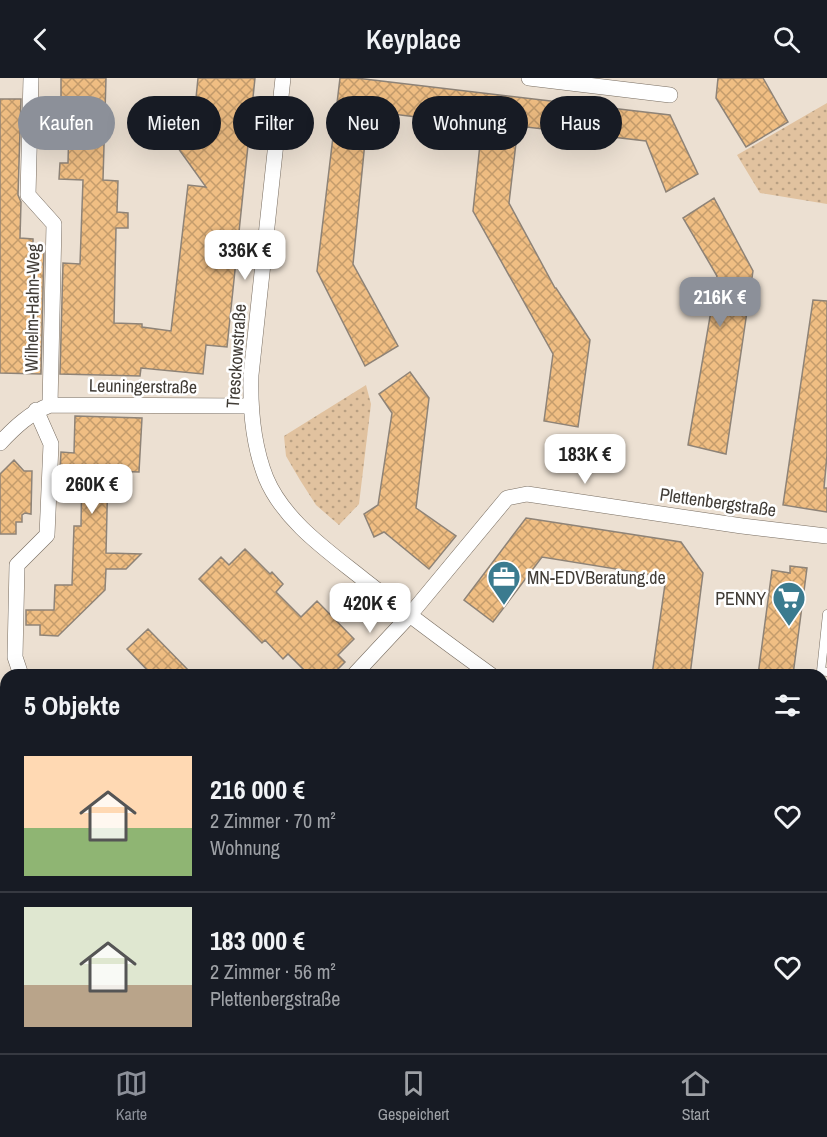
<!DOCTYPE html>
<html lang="de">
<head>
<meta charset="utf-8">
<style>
	:root { --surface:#171b24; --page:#242831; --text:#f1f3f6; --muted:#9ea1a6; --line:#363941; --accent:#8c9099 }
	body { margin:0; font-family:"Archivo Narrow",sans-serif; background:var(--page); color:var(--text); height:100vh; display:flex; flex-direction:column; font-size:22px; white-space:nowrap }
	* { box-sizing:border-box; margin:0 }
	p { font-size:20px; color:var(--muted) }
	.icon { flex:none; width:33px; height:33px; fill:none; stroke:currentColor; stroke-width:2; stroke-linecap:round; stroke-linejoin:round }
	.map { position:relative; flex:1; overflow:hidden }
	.drawer { position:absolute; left:0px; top:591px; width:828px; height:384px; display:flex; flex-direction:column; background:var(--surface); border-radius:18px 18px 0 0; box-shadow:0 6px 24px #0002 }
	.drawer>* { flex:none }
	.top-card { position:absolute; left:18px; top:18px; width:792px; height:54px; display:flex; gap:12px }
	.price { position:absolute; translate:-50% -51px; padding:0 14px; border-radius:12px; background:#fff; color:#222; font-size:20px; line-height:39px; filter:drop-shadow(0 2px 3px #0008) }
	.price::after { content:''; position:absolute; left:50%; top:36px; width:18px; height:14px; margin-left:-9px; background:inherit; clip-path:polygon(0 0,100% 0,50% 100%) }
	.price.active { background:var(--accent); color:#fff }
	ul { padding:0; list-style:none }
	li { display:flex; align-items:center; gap:18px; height:150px; padding:0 24px }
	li+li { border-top:2px solid var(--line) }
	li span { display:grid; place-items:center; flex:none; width:168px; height:120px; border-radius:0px; color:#555 }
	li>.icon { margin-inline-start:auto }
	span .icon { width:72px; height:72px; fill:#fffc; stroke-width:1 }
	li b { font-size:26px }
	h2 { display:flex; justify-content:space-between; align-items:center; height:72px; padding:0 24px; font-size:26px }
	.chip { padding:0 21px; border-radius:27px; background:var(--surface); box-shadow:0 6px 24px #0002; font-size:21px; line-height:54px }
	.chip.active { background:var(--accent); color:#fff }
	header { display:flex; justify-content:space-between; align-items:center; height:78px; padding:0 24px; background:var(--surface); font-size:27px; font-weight:600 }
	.menu { display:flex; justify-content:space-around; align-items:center; height:84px; border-top:2px solid var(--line); background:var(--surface); font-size:16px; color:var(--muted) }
	.menu a { display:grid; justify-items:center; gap:3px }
	.menu .active { color:var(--accent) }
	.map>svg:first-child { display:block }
	.grass { fill:url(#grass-dots) }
	.forest { fill:url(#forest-firs) }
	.building { fill:url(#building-cross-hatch); stroke:#8e8377; stroke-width:1.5 }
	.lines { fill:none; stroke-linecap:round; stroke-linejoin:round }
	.lane-casing { stroke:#786d61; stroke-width:9 }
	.street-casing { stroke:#786d61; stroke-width:16 }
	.lane { stroke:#fff; stroke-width:8 }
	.street { stroke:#fff; stroke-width:15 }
	.labels { text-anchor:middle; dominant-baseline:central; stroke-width:5; stroke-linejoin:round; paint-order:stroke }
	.street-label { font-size:18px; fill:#413c36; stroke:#fff }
	.poi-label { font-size:18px; fill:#413c36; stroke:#fff; text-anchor:start }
</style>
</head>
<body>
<header><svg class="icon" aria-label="back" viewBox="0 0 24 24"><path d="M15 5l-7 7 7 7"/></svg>Keyplace<svg class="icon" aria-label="search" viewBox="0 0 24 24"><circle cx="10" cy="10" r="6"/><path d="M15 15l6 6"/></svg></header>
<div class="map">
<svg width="827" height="975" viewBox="0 0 827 975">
	<defs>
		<pattern id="grass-dots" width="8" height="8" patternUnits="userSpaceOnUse" patternTransform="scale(1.5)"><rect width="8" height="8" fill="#e1c29f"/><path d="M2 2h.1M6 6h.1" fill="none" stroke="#b89f82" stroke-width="1.8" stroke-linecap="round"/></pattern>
		<pattern id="forest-firs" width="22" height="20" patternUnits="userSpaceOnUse" patternTransform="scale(1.5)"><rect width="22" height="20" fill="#e1c29f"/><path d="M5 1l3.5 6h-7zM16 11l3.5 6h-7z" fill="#b89f82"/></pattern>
		<pattern id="building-cross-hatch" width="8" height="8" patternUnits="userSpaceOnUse" patternTransform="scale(1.5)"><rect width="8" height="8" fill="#f0be83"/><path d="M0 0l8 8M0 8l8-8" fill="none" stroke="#c49c6c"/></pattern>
	</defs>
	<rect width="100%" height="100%" fill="#ece0d2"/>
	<path class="grass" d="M827,25V126L760,115L737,77Z
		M366,307L371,326L359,426L339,447L316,427L300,402L286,378L284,358Z"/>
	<path class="forest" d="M822,792L827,795V975H691L695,969H822Z"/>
	<path class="building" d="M61,0H106L103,102L118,103L117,134L128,135V150H116L114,245L142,246V249L171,253L188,107L206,109L178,70H191L198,0H255L227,269L206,267L203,296L141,290L140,298L60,296L63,185L80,186L83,102L59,101L60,85H68L69,45L61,39Z
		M340,0H356L670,37L698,96L666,114L646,63L518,48L509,125L555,210H556L590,262L578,349L544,343L553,276L473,133L482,47L368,33L353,186L398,268L365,288L317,193Z
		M718,0H763L788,44L746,69L716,20Z
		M0,21H21L18,117L21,124L20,160L33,161V170H44L41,296L0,295Z
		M714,120L753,193L726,376L688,367L717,198L683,140Z
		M813,222L827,223V377L824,410H827V434L783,427Z
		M410,294L429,320L416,430L456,458L429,491L384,454L374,459L364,436L378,427L392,335L379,316Z
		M75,338L142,340L139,394L108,393L106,475L141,476L126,491H106L105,512L58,558L40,557V547H26V532H54L55,507H72L74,448H81L82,392L60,391L61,374L74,375Z
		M14,382L24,393H32L31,436L25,435L22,437V444H16V456H0V396Z
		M526,440L681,464L703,495L690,597H652L666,499L542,479L493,544L464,522Z
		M245,471L270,496L272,494L283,506L276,514L301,539L317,523L354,561L338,577L345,584L332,597H309L288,576L283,581L265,562L262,565L199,501L221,479L229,487Z
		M790,488L807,490L793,597H758L772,492L790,495Z
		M148,551L193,597H152L127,571Z"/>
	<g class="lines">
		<defs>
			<path id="lane" d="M827,536L821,593L827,594
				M822,725L827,715
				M180,969L186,975"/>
			<path id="street" d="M31,0L28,117L54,146L50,327
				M283,0L251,297C250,332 253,367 266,400C284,443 328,473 363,501C405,534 448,566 491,597
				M529,0L670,17
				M0,365C15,349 30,335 50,327L250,328
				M21,597L15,579L17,487L47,457L51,366L36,332
				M354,597L409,538L507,420L527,416L742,448L827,458
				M822,773L827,775
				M0,946L6,940
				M394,975L400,969"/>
		</defs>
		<use href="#lane" class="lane-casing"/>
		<use href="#street" class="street-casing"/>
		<use href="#lane" class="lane"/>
		<use href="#street" class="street"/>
	</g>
	<defs>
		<symbol id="office-pin" viewBox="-11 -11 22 30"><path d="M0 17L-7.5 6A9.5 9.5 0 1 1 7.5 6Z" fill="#3b7b8f" stroke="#fff"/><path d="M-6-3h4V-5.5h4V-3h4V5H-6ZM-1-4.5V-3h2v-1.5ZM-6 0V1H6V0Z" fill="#fff"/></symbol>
		<symbol id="supermarket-pin" viewBox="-11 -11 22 30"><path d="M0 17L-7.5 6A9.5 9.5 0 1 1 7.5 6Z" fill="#3b7b8f" stroke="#fff"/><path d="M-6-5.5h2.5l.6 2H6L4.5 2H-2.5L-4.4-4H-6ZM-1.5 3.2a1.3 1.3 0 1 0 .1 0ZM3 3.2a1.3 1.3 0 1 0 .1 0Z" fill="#fff"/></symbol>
	</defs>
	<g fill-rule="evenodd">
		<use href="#office-pin" x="485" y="480" width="38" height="52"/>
		<use href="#supermarket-pin" x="770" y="501" width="38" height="52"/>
	</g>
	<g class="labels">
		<g class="street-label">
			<text transform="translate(32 230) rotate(-89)">Wilhelm-Hahn-Weg</text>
			<text transform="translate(236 278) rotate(-86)">Tresckowstraße</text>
			<text transform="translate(143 308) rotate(1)">Leuningerstraße</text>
			<text transform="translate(718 424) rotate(8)">Plettenbergstraße</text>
		</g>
		<g class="poi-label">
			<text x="527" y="499">MN-EDVBeratung.de</text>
			<text x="766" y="520" text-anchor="end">PENNY</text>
		</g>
	</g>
</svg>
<b class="price" style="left:245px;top:203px">336K €</b>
<b class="price active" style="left:720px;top:250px">216K €</b>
<b class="price" style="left:585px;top:407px">183K €</b>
<b class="price" style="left:92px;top:437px">260K €</b>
<b class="price" style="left:370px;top:556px">420K €</b>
<div class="top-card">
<a class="chip active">Kaufen</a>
<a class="chip">Mieten</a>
<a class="chip">Filter</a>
<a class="chip">Neu</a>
<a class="chip">Wohnung</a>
<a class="chip">Haus</a>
</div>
<section class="drawer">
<h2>5 Objekte<svg class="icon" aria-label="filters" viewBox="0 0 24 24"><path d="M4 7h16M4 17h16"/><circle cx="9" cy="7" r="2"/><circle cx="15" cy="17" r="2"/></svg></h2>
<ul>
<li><span style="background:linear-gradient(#ffd9b3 60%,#8fb573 0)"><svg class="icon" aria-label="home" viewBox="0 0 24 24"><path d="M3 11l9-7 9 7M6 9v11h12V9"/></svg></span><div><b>216 000 €</b><p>2 Zimmer · 70 m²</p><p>Wohnung</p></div><svg class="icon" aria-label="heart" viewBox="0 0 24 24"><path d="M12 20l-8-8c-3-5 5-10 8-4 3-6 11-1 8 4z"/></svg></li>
<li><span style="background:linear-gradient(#dfe7d0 65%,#b9a48a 0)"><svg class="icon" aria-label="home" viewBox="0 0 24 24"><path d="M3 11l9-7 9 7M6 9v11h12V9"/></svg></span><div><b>183 000 €</b><p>2 Zimmer · 56 m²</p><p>Plettenbergstraße</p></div><svg class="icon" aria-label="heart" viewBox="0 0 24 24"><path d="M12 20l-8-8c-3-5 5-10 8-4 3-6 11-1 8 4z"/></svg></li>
</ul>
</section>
</div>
<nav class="menu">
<a class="active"><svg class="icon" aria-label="map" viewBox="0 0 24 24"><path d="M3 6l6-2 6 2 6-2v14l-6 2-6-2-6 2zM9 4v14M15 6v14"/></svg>Karte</a>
<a><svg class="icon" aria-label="saved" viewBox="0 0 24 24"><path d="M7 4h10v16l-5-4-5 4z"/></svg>Gespeichert</a>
<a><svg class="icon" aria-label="home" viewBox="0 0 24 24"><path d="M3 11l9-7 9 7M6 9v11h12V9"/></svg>Start</a>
</nav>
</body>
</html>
